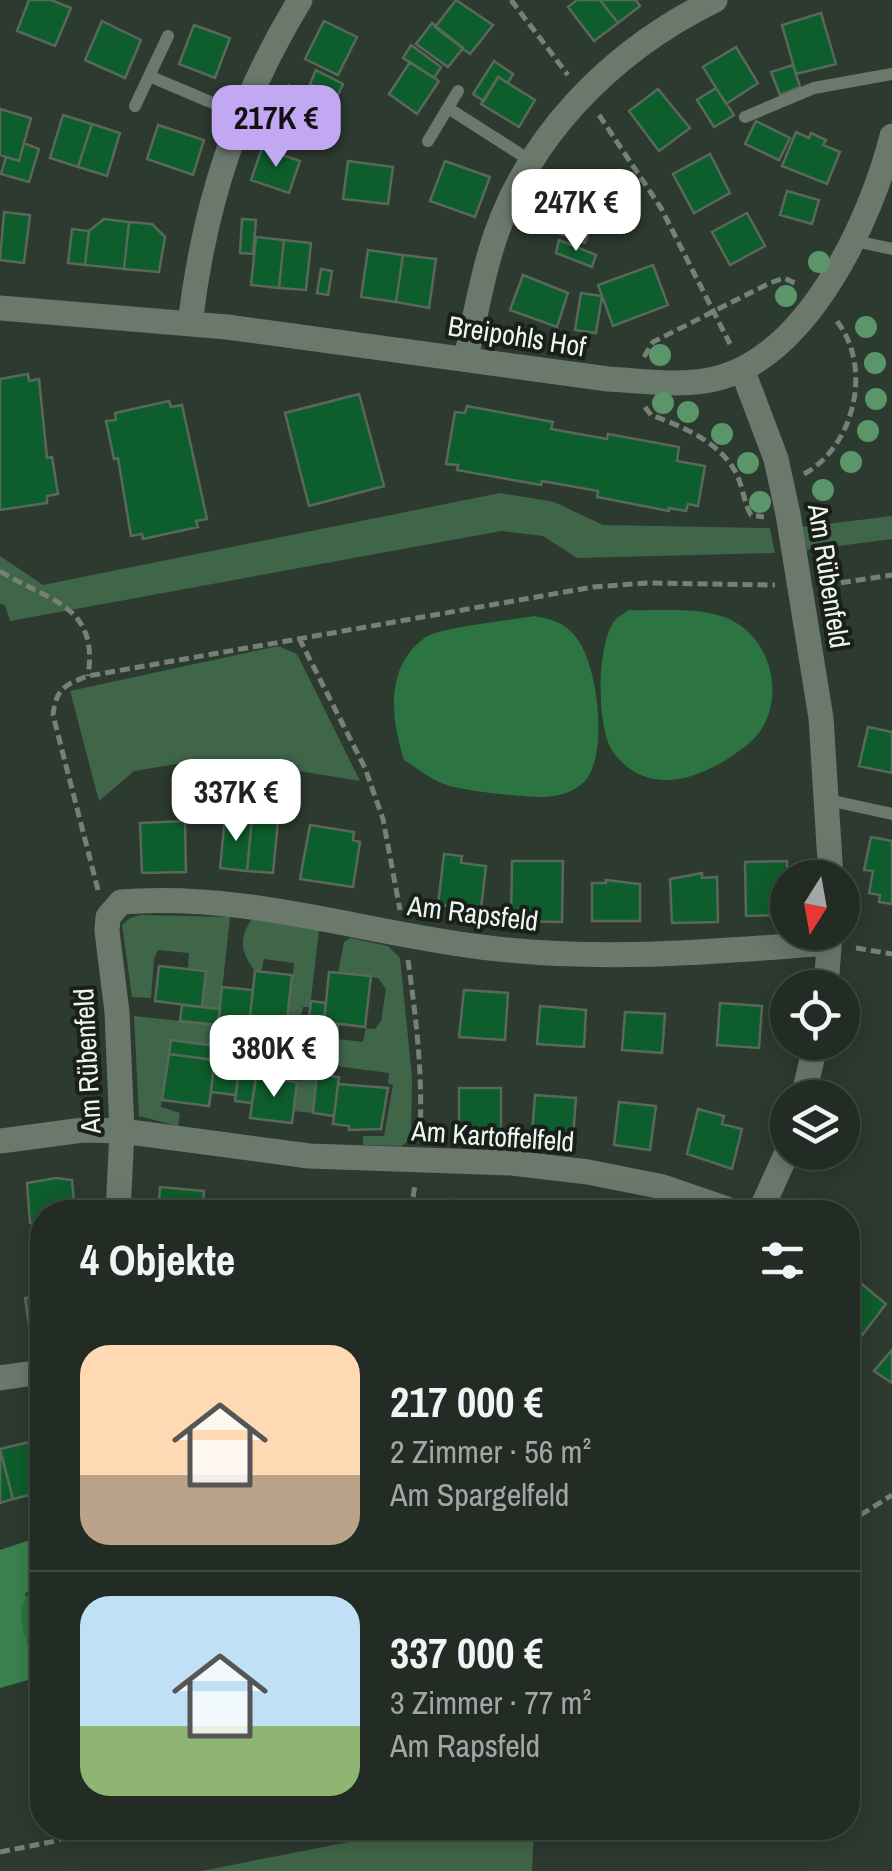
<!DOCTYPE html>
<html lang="de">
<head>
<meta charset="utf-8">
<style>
	:root { --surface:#222c24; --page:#2e3831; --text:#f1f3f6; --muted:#a2a7a6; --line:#3f4841; --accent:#c2a7f2 }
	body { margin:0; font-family:"Archivo Narrow",sans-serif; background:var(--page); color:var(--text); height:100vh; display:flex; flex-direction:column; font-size:38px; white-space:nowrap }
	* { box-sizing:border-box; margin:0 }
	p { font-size:32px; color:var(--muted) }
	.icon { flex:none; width:55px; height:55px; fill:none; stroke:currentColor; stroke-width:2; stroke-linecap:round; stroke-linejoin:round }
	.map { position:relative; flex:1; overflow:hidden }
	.sheet { position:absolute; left:30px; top:1200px; width:830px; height:640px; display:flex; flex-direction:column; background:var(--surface); border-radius:40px; box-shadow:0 5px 25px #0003,0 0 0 2px var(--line) }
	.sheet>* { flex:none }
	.needle { width:65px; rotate:191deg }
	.controls { position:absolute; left:770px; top:860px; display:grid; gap:20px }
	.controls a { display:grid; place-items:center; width:90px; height:90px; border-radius:50%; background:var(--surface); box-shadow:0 5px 25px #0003,0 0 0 2px var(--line); font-size:50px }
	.price { position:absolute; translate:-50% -85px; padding:0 22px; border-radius:20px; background:#fff; color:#222; font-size:32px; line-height:65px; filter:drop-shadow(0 2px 5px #0008) }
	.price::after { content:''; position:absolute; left:50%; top:60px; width:30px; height:22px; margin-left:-15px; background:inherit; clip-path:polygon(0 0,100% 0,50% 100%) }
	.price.current { background:var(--accent); color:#111 }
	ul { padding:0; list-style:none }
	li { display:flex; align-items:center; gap:30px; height:250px; padding:0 50px }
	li+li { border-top:2px solid var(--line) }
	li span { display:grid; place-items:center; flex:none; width:280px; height:200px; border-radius:30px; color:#555 }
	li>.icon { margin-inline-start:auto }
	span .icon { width:120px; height:120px; fill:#fffc; stroke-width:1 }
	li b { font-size:42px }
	h2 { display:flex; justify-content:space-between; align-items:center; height:120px; padding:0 50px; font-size:42px }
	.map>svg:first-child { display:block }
	.green { fill:#406649 }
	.forest { fill:#3b824e }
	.water { fill:#2c7441 }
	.building { fill:#0e5d2c; stroke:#5a685c; stroke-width:2.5 }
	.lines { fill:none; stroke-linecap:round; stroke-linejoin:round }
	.path { stroke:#758077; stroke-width:5; stroke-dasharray:10 5; stroke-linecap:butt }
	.service { stroke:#6b796d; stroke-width:12 }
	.minor { stroke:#6b796d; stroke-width:25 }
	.tree { fill:#5b966a }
	.labels { text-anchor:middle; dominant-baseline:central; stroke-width:8; stroke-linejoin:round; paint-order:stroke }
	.street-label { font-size:28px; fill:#edf6ef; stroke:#1a1f1b }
</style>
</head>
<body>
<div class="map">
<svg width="892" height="1871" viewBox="0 0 892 1871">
	<rect width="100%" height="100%" fill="#2d3a30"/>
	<path class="green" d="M500,493L554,502L603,525L770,528L775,553L577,558L543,536L501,531L10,621L5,605L0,604V556L43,585Z
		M892,516V539L807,550L802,527Z
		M278,646L297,654L360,781L286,769L201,760L134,771L99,801L70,691Z
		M141,915L230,917L220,1009L202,1007L206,972L188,969L189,953L158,950L154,959L151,998L132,997L122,925L130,918Z
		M252,919L319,930L310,1007H303L297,1034L363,1042L366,1028L375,1029L381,1021L386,989L378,978L338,973L344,942L350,938L388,946L400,958L412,1077L411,1138L402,1146L363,1145V1136H384L393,1085L388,1083L389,1073L336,1066L337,1059L319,1057L313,1113L293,1111L299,1065L258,1059L254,1054V1017L287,1020L294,963L264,959L261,972L255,971C241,953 238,939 252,919Z
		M134,1016L218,1025L216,1046L171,1041L161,1107L180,1113L178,1126L139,1116Z
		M420,1828H534L532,1871H201Z"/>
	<path class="forest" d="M42,1536V1577L25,1594L42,1653V1676L0,1688V1550Z"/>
	<path class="water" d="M629,610C658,611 694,607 721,616C775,632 791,711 747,745C708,776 650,802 613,752C596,728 596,641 616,619C620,615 625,613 629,610Z
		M535,616C551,619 564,622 575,636C598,662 609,754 585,781C575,792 557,797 543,797C524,797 460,791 444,784C430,779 417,768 404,760C391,719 384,666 426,637C441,627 513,620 535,616Z
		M42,1577V1653H41L28,1646C17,1614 19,1600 42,1577Z"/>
	<path class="building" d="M29,0H51L71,8L55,46L17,31Z
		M456,0L493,25L470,54L435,27Z
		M577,0H600L618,23L594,41L568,7Z
		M600,0H636L640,6L618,23Z
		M821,13L836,64L796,74L782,25Z
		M102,21L141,40L125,78L85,60Z
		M324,21L357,37L338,75L305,59Z
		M432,23L463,48L448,67L416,44Z
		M194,25L230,38L215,78L179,64Z
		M411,45L441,67L434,78L403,58Z
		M736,47L758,83L726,104L703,67Z
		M494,61L513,74L508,83L498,77L484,101L473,94Z
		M410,62L439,81L417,114L389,94Z
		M793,65L800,87L780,95L771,72Z
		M316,70L343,84L337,97L310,84Z
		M498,77L535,100L519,127L481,104Z
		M289,85L326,104L312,133L274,115Z
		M716,88L734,115L714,127L697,100Z
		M658,89L690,128L659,151L629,111Z
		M0,109L31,118L19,161L0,155Z
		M63,115L92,124L78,167L50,158Z
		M756,121L790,138L779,160L745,144Z
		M92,124L120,133L107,176L78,167Z
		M158,125L204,140L193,175L147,159Z
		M796,132L809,138L811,133L826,140L823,145L840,152L827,184L782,166Z
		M24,143L39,149L29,182L1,174L6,157L19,161Z
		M262,148L300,161L289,193L251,180Z
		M710,154L730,193L694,213L673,174Z
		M348,161L393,167L388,204L343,199Z
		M445,161L490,177L475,217L430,201Z
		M551,191L598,208L585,243L538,226Z
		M787,191L819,200L812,224L780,215Z
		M4,212L30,215L24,263L0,260Z
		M747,213L765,246L730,265L712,232Z
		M104,219L129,222L124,269L85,265L89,231Z
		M242,219L256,220L253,254L240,253Z
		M129,222L152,224L165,237L159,272L124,269Z
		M72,229L89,231L85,265L68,263Z
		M256,237L284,240L279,288L251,285Z
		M284,240L311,243L306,290L279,288Z
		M559,240L596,255L592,267L556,253Z
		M368,250L403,255L396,302L361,297Z
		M403,255L436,259L429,308L396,302Z
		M653,265L668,305L613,326L598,285Z
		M321,269L332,271L328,295L317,293Z
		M523,275L568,293L557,327L510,310Z
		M581,293L602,296L596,333L575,330Z
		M28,374L29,381L39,379L47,458L52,457L58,494L47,496V503L0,510V379Z
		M359,394L384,486L309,506L285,413Z
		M169,401L171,407L182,405L207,519L196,521L198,527L143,539L142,534L131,536L118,458L114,459L106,421L116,420L115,413Z
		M467,406L553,422L551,429L607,439L608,434L679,447L677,461L705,466L698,506L688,504L686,511L669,508V511L597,497L598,491L542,481L541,485L457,470L458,465L446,464L455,412L465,413Z
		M868,727L892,732V773L859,766Z
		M206,763L207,780L182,781L181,764Z
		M225,817L252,819L247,871L220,868Z
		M252,819L278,821L273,873L247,871Z
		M185,821L186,872L142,873L140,823Z
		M310,825L354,832L353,840L360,842L353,887L300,879Z
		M871,837L892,841V904L879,902L880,895L869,893L873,871L864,870Z
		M444,854L462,856L461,863L486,866L481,909L438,905Z
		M512,861H563L562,922L511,921Z
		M787,861L788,915L746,916L745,862Z
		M702,873V878L717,877L718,922L672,923L670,879Z
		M606,880L640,884V921H592V883H606Z
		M159,966L206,971L202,1007L155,1001Z
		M255,971L292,975L287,1020L250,1016Z
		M329,972L371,976L365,1027L324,1022Z
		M222,987L253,990L250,1016L254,1017L253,1030L218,1025Z
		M464,990L508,993L505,1040L459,1037Z
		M311,1001L326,1003L324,1022L338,1024L337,1039L307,1035Z
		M720,1003L762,1006L759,1048L717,1045Z
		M182,1005L220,1009L218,1025L180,1021Z
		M540,1006L586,1010L584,1047L537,1044Z
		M625,1012L665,1014L662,1053L622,1050Z
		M218,1025L244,1028L236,1095L211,1092Z
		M171,1040L216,1046L214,1060L169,1054Z
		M169,1054L215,1060L209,1106L162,1100Z
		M240,1062L258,1064L252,1103L235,1101Z
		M317,1074L339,1077L334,1116L313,1113Z
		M256,1077L297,1082L292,1123L250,1118Z
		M338,1084L388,1088L381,1129L349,1130V1126L333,1124Z
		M459,1088H501V1130H459Z
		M535,1095L576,1098L573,1137L532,1134Z
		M619,1102L656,1106L650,1150L614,1145Z
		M698,1109L724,1116L722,1124L742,1129L732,1169L687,1154Z
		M56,1178L72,1180L75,1212H42V1222L30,1223L27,1183Z
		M160,1187L204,1191L203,1204H207L206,1212H158Z
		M451,1199L490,1201L489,1212H450Z
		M857,1280L886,1304L857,1342L848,1334V1292Z
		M38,1293H42V1337L31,1339L25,1298L39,1297Z
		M892,1350V1383L874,1371Z
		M29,1442L42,1492L13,1499L0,1449Z
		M0,1450L13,1499L0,1503Z"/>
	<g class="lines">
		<path class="path" d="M511,0L568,75
			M599,115L661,208L730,344
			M644,357L653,342L770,283L784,278L797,284
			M645,407L651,415C681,426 718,441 735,471C743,485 743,501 751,515L764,517
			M804,474C855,446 874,365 835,319
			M0,571C49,602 99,604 88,676
			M826,585L892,575
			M299,638L365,768L383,819L400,910
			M98,890L53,715C56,689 64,685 88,676L593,587L647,583L775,585
			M856,948L892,954
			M408,960C416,1018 423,1074 420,1133
			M411,1212L415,1184
			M848,1523L892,1495
			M0,1852L56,1841L89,1828"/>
		<path class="service" d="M149,76L241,115
			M135,106L168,36
			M448,108L531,161
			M745,117L814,88L892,74
			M428,141L458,91
			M855,241L892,249
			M828,800L892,814
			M848,1362L853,1366"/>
		<path class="minor" d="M0,308L227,327L608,379C644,381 686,388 722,377C811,350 871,219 892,136
			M190,324C204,204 237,104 300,0
			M466,358C474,323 480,287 490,253C523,139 611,51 715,0
			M742,369L776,459L788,514L821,718L831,878
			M826,988L830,932
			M803,1098L816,1042
			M0,1141L83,1130L122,1131L309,1156L512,1163L588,1172L663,1187L736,1212
			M118,1212L122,1131L117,1012L107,931L108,917L121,902C244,892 361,932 481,947C597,962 713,952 829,943
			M760,1212L788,1150
			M0,1378L42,1372"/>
	</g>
	<g class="tree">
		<circle cx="819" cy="262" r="11"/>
		<circle cx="786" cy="296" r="11"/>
		<circle cx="866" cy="327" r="11"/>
		<circle cx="660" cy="355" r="11"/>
		<circle cx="875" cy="363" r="11"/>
		<circle cx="876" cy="399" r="11"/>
		<circle cx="663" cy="403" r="11"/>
		<circle cx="688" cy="412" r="11"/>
		<circle cx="868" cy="431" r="11"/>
		<circle cx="722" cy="434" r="11"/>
		<circle cx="851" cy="462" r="11"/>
		<circle cx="748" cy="463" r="11"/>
		<circle cx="823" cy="490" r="11"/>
		<circle cx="760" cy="502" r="11"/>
	</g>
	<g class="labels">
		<g class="street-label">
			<text transform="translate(517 336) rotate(9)">Breipohls Hof</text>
			<text transform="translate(829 576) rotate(81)">Am Rübenfeld</text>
			<text transform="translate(473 913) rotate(7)">Am Rapsfeld</text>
			<text transform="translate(87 1061) rotate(-93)">Am Rübenfeld</text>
			<text transform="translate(493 1136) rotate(4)">Am Kartoffelfeld</text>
		</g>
	</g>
</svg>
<div class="controls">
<a><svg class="needle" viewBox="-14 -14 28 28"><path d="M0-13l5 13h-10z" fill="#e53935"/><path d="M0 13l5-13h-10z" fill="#a2a7a6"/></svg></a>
<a><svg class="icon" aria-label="locate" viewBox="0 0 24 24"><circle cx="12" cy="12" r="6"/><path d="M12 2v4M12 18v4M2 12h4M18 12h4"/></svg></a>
<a><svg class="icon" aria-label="layers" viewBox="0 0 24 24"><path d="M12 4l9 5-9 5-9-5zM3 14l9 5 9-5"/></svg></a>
</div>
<b class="price current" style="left:276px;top:170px">217K €</b>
<b class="price" style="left:576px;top:254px">247K €</b>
<b class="price" style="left:236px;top:844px">337K €</b>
<b class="price" style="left:274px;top:1100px">380K €</b>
<section class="sheet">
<h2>4 Objekte<svg class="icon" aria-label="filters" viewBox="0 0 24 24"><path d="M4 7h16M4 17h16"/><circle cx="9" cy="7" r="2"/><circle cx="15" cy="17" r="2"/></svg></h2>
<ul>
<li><span style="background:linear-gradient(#ffd9b3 65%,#b9a48a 0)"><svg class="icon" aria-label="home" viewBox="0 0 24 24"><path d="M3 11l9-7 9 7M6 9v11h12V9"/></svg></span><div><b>217 000 €</b><p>2 Zimmer · 56 m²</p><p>Am Spargelfeld</p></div></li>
<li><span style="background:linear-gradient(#bfe0f5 65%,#8fb573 0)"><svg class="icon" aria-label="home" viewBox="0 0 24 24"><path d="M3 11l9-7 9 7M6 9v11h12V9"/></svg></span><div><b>337 000 €</b><p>3 Zimmer · 77 m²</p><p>Am Rapsfeld</p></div></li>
</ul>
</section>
</div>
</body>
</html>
